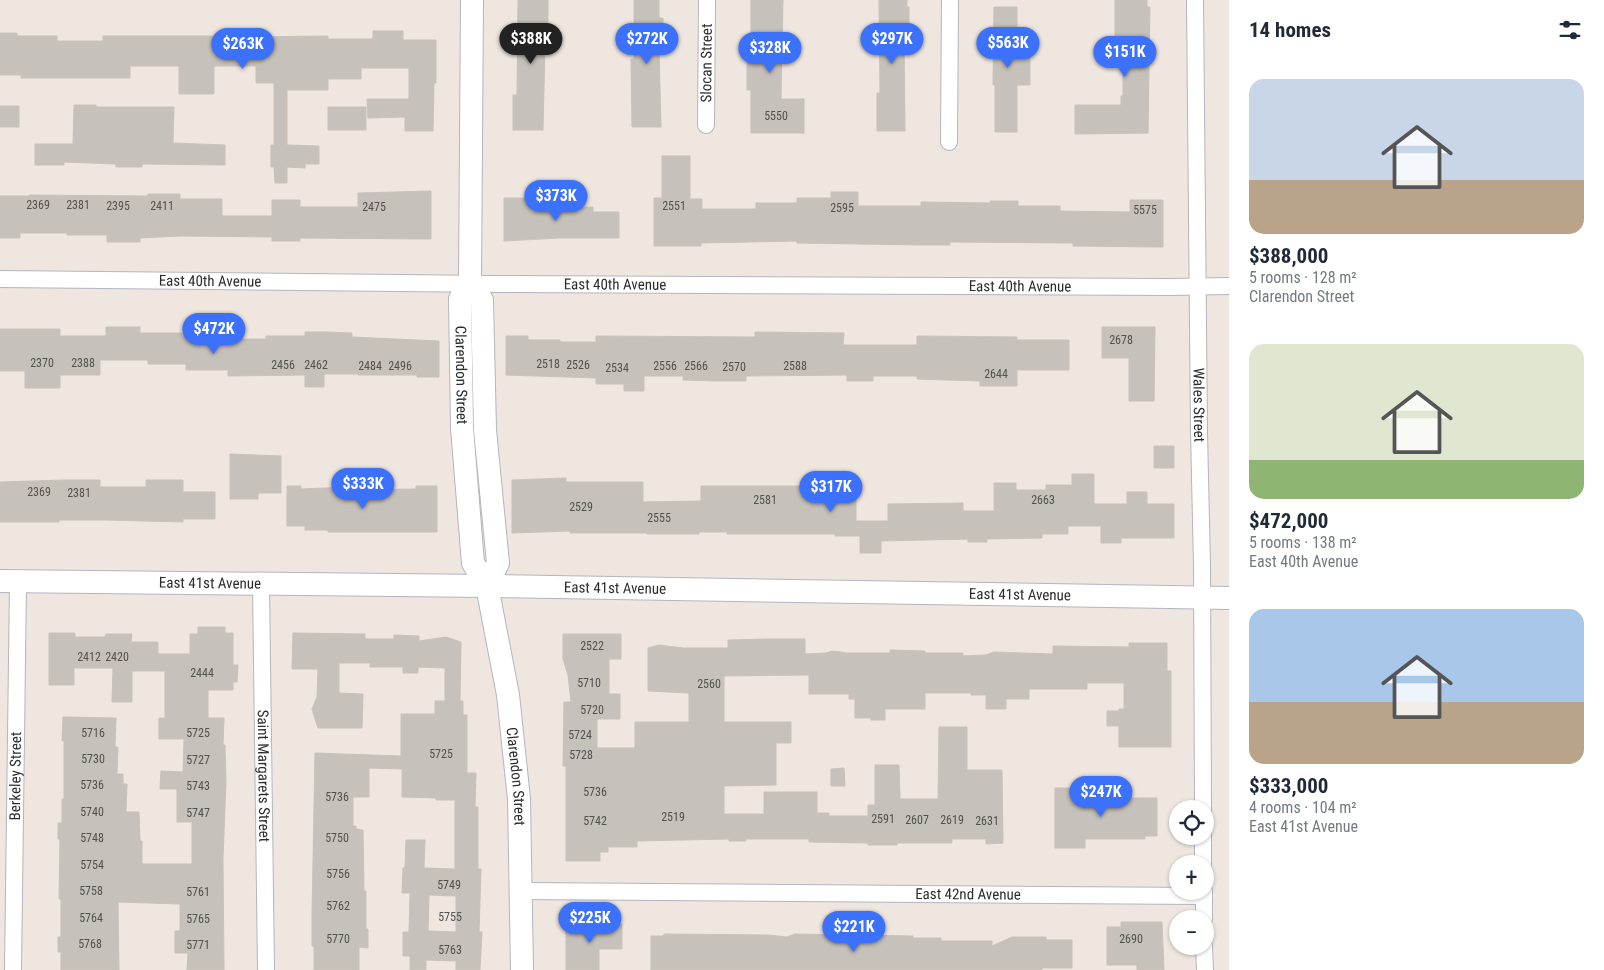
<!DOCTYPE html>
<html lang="en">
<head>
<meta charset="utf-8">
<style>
	:root { --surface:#fff; --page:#f2f2f3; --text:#1f2937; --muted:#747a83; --accent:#3c71fe }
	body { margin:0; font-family:"Roboto Condensed",sans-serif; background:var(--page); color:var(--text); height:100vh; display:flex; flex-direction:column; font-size:19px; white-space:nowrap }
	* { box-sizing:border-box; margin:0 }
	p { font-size:16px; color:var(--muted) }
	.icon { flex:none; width:28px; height:28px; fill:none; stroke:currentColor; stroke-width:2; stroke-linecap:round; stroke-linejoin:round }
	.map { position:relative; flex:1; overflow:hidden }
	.panel { display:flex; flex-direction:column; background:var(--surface); width:375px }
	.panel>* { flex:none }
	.controls { position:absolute; left:1169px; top:800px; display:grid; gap:10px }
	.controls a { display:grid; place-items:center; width:45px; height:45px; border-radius:50%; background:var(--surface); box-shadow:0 1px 4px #0004; font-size:25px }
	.price { position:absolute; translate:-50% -42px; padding:0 11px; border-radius:18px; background:var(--accent); color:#fff; font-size:16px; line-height:32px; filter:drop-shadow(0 1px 2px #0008) }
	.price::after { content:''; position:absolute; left:50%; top:30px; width:15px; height:11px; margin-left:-8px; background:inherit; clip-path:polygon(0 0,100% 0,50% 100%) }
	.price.active { background:#222; color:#fff }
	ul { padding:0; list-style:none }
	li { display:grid; align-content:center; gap:10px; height:265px; padding:0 20px }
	li span { display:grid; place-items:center; height:155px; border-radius:15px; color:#555 }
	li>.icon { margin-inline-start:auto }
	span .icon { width:90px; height:90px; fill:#fffc; stroke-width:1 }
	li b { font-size:21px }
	h2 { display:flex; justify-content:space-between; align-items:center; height:60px; padding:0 20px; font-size:21px }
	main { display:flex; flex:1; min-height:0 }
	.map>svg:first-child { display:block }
	.building { fill:#c6c1ba; stroke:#cac2b8; fill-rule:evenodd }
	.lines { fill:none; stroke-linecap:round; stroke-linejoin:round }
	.street-casing { stroke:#b2b6c0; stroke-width:18 }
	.secondary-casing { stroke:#b2b6c0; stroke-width:24 }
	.street { stroke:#fff; stroke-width:16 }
	.secondary { stroke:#fff; stroke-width:22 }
	.labels { text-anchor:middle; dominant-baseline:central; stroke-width:4.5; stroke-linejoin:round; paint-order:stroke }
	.number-label { font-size:12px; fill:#525150 }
	.street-label { font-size:15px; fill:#2c2c2c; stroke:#fff }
</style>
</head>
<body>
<main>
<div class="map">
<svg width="1229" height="970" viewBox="0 0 1229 970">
	<rect width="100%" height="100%" fill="#eee6df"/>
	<path class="building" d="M518,0H548V45H545L543,130H513V95H517Z
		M634,0H659V18H663V49H659L661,127H632L631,59H634Z
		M751,0H783L781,99H804V133H751V90H747V60H751Z
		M879,0H907V7H909V39H904L905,131H877V93H880Z
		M1115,0H1147V7H1150L1148,133L1075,134V105H1121V96H1123V40H1115Z
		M994,7H1017V50H1030V85H1017V132H995V85H993Z
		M223,30H249V37L328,36V39H373V31H403V40H436V83H434L433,131H405V117L368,118L367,99H409V68H361V79H328V90H287V145L319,146V164H305V168L287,167V183H275L274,167H271V145H274V83H256V66H214V94H179V66H130V78H21V75H0V33H17V36H57V41H103V36H223Z
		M74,105H96V107H174L173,143L225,145V165L142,164V167H116V164L64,162V165H35V144H73Z
		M0,106H19V127H0Z
		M328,107H366V130H328Z
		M662,156H690V199H702V209H756V203H797V198H831V192H858V206H921V202L990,203V201H1018V206H1060V211L1130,212V200H1163V247L1073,246V243L950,242V245H921L797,243V241L701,243V246H654V198H662Z
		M431,191V239L300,238V241H272V237L180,236L140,238V242H107V235H67V233H20V238H0V196H29V195L148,196V194H180V199H222V216H272V200H300V207H358V193Z
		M504,198H529V208L593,207V212H619V238H560L504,241Z
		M106,327H140V333H182V337H222V339H266V336H305V332H324L352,333V337L439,341V377H417V375H358V374H324V387H305V375L228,376V370H186V364H148V360H100V375H60V388H25V371H0V329H60V336H106Z
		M1102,327H1155L1154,401H1129V358H1102Z
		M755,332L844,333L843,345H917V336L1017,337V340H1069V370H1017V386H980V381L917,379V376H873V381H847V375L746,376V381H717L683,380V376H644V391H624V384H596V378L506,375V336H528V340H560V342H596V336L755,337Z
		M1154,446H1174V468H1154Z
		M230,454L281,456V493H258V499H230Z
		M1072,474H1094V504H1127V492H1147V504H1174V538H1121V543H1101V526H1068V534H1042V538L987,539V542H968V539L881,541V553H860V536H835V534H727V532H699V534H647V533H570V531L512,533V480L566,478V482H643V502L701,501V486H804V497H856V521H888V504L963,503V511H994V483H1016V490H1046V485H1072Z
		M64,480H100V487H146V480H183V492H215V519H183V522L107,520H59V522H0V482Z
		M287,486H301V489L350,487V490L416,489V486H437V532H328V530H305V526H287Z
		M198,627H225V633H233V665H238L237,682H233V690H208V718H224L223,745H225L226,781L223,858L224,970H187L188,953H175V931H180V904L118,902L119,970H61V952H58V937H61V899H59L60,839H58V823H62V799H64V741H62L63,717L116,718L115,747H118L117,774H123V784H127L126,812H139L140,841H142V864H192V822H177V789H160L161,771L183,772L184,739H159V718H165V671H132V702H112L113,668H74V685H49V633H75V637H105L106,634H132L131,642H158V654H190V634H198Z
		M293,633L365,634V639H394V635L419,636V641L446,637L461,642L460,701H463V715H467V773H476L475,807H478V869H481L479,932H482L480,970H456V961L426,960V970H410V956H403V932H409L410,893H402L403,868H405L406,840H425L424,868L455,869V800H436V798L402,797V769L369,768V797H353V826H356V829L363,830L364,891H366V929H368V948L359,947V970H314V946H312V915L315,753L401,756V714H435V701H445V668L418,667V673H403V667H370V663H339V693L363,694L362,728H318L312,709L317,697L318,669H292ZM429,895L456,896V932L428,931Z
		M563,634H621V659H609V694H620V719H597V748H635V722H689V693L648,691V648L659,645L683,648H728V640L769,639H805V654L826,653L833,651L847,653H890V650L925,651V653H963V656L986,655L994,652L1053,654V646L1129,647V643H1167V671H1171V747H1119V726H1107V711H1119V709H1124V683H1087V689H1029V699H1006V709H986V695H971V693H925V709H885V720H871V718H855V699H849V694H809V675L724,676V722H791V743H776V785L724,786V814H764V792H817V813H829V816H868V805H875V765H899L900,799H938L939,727H967V770H1002L1003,843L986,844V839H952V843H897V845H868V843L809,842V839H746V841H729V839L637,841V847H608V852H600V861H566V766H563L564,702H571L568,675L563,659Z
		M844,768L845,786H831V769Z
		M1055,788H1085V798H1157V836H1145V839H1085V848H1055Z
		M1121,922H1162L1164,970H1137V965H1107V927H1121Z
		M566,924H622V949H599V970H566Z
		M665,934L768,935L787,937L795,934L913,936V938H941V941H992V946L1012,937H1046V940H1072V968H1042V970H651V936H662Z"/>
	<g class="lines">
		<defs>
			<g id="street">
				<path id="s1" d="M1195,0L1199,432L1202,565L1203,809"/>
				<path id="s2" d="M706,125L707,0"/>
				<path d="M949,142L950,0"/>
				<path id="s3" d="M0,279L494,284L1169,287L1229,286"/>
				<path id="s4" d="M261,584L266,970"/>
				<path d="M1203,836V864"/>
				<path id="s5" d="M520,891L1204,896"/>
				<path d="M1204,891V919"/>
				<path d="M1204,946L1205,970"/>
				<path id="s6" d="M13,970L18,582"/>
			</g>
			<g id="secondary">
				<path id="s7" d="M472,0L470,283L460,299L462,428L473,563L487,586L508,695L519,799L522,970"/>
				<path d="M470,283L482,300L485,430L498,563L487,586"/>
				<path id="s8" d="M0,581L487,586L1229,598"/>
			</g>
		</defs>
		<use href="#street" class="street-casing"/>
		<use href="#secondary" class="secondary-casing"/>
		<use href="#street" class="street"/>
		<use href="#secondary" class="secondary"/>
	</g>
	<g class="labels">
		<g class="number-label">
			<text x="776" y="116">5550</text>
			<text x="38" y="205">2369</text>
			<text x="78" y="205">2381</text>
			<text x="118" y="206">2395</text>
			<text x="162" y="206">2411</text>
			<text x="674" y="206">2551</text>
			<text x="374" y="207">2475</text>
			<text x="842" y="208">2595</text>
			<text x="1145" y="210">5575</text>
			<text x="1121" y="340">2678</text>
			<text x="42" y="363">2370</text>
			<text x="83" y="363">2388</text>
			<text x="548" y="364">2518</text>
			<text x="283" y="365">2456</text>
			<text x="316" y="365">2462</text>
			<text x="578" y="365">2526</text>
			<text x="370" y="366">2484</text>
			<text x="400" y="366">2496</text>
			<text x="665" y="366">2556</text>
			<text x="696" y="366">2566</text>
			<text x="795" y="366">2588</text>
			<text x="734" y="367">2570</text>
			<text x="617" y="368">2534</text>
			<text x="996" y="374">2644</text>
			<text x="39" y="492">2369</text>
			<text x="79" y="493">2381</text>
			<text x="765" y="500">2581</text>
			<text x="1043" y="500">2663</text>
			<text x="581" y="507">2529</text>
			<text x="659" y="518">2555</text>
			<text x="592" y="646">2522</text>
			<text x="89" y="657">2412</text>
			<text x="117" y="657">2420</text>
			<text x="202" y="673">2444</text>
			<text x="589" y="683">5710</text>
			<text x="709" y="684">2560</text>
			<text x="592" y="710">5720</text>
			<text x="93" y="733">5716</text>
			<text x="198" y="733">5725</text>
			<text x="580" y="735">5724</text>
			<text x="441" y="754">5725</text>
			<text x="581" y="755">5728</text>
			<text x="93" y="759">5730</text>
			<text x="198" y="760">5727</text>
			<text x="92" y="785">5736</text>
			<text x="198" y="786">5743</text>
			<text x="595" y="792">5736</text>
			<text x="337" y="797">5736</text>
			<text x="92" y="812">5740</text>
			<text x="198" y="813">5747</text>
			<text x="673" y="817">2519</text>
			<text x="883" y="819">2591</text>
			<text x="917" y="820">2607</text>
			<text x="952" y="820">2619</text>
			<text x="595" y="821">5742</text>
			<text x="987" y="821">2631</text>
			<text x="92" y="838">5748</text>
			<text x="337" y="838">5750</text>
			<text x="92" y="865">5754</text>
			<text x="338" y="874">5756</text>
			<text x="449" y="885">5749</text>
			<text x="91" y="891">5758</text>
			<text x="198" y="892">5761</text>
			<text x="338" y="906">5762</text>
			<text x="450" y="917">5755</text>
			<text x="91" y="918">5764</text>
			<text x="198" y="919">5765</text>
			<text x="338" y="939">5770</text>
			<text x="1131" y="939">2690</text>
			<text x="90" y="944">5768</text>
			<text x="198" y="945">5771</text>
			<text x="450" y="950">5763</text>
		</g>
		<g class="street-label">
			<text stroke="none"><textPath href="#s2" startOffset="62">Slocan Street</textPath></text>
			<text stroke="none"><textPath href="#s3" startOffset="210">East 40th Avenue</textPath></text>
			<text stroke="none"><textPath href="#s3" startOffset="615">East 40th Avenue</textPath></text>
			<text stroke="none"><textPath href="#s3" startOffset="1020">East 40th Avenue</textPath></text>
			<text stroke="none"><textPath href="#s7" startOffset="378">Clarendon Street</textPath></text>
			<text stroke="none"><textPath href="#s1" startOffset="405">Wales Street</textPath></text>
			<text stroke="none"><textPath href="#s8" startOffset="210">East 41st Avenue</textPath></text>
			<text stroke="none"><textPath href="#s8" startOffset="615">East 41st Avenue</textPath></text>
			<text stroke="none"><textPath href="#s8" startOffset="1020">East 41st Avenue</textPath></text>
			<text stroke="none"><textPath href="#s6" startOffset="194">Berkeley Street</textPath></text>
			<text stroke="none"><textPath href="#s4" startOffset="192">Saint Margarets Street</textPath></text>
			<text stroke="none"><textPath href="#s7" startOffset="786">Clarendon Street</textPath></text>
			<text stroke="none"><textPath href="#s5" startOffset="448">East 42nd Avenue</textPath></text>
		</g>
	</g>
</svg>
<div class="controls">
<a><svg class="icon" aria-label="locate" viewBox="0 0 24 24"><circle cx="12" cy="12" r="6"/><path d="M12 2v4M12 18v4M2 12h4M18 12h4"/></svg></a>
<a>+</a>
<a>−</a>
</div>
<b class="price active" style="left:531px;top:65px">$388K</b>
<b class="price" style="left:647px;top:65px">$272K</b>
<b class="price" style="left:892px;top:65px">$297K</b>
<b class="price" style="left:1008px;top:69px">$563K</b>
<b class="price" style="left:243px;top:70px">$263K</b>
<b class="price" style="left:770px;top:74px">$328K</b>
<b class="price" style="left:1125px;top:78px">$151K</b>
<b class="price" style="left:556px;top:222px">$373K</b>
<b class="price" style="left:214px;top:355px">$472K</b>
<b class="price" style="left:363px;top:510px">$333K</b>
<b class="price" style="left:831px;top:513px">$317K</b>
<b class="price" style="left:1101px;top:818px">$247K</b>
<b class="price" style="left:590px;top:944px">$225K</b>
<b class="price" style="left:854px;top:953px">$221K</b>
</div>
<section class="panel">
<h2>14 homes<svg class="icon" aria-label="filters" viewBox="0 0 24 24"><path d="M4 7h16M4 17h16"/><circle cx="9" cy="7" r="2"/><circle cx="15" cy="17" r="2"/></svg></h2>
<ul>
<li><span style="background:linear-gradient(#c9d6e8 65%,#b9a48a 0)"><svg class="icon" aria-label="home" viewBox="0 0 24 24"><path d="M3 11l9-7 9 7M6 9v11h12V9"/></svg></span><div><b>$388,000</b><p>5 rooms · 128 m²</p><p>Clarendon Street</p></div></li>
<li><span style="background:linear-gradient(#dfe7d0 75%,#8fb573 0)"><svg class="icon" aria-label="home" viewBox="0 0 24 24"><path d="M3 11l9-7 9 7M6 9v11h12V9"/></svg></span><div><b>$472,000</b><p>5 rooms · 138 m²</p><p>East 40th Avenue</p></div></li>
<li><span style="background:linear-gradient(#a9c7e8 60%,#b9a48a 0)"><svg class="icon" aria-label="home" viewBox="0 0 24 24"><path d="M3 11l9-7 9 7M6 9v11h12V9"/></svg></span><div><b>$333,000</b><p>4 rooms · 104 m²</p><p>East 41st Avenue</p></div></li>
</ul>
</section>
</main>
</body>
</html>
